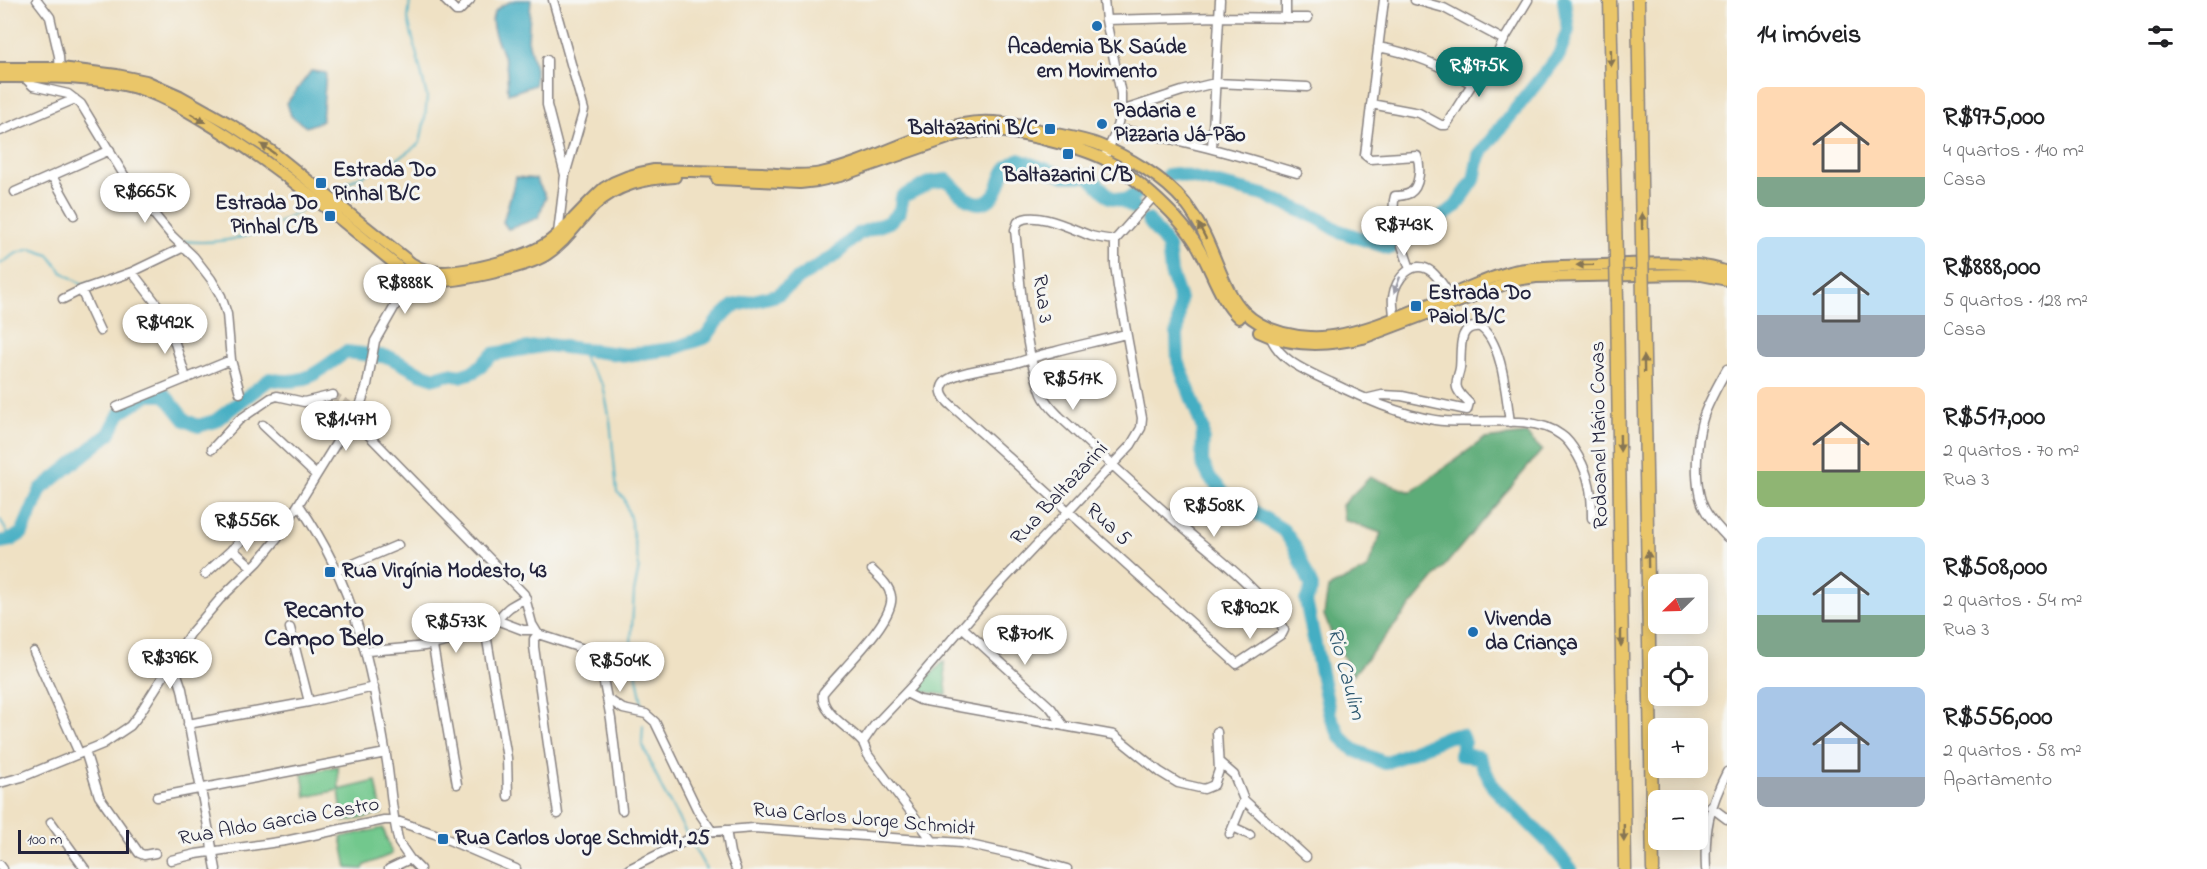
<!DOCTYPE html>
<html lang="pt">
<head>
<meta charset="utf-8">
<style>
	:root { --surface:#fff; --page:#f6f6f6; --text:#202124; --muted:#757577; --accent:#0f766e }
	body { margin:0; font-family:"Indie Flower",sans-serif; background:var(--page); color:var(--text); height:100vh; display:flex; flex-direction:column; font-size:22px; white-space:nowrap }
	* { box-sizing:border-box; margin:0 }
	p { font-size:20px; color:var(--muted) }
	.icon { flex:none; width:33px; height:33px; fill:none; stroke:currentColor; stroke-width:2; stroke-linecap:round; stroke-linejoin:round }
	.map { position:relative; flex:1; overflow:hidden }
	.side { display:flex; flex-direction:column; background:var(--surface); width:480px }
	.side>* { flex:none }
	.needle { width:39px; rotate:247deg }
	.buttons { position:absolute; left:1648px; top:574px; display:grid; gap:12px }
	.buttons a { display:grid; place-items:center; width:60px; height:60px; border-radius:9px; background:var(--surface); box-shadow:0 3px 15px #0003; font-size:30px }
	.scale { position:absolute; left:18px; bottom:15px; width:111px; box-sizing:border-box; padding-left:6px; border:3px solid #22223b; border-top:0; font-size:16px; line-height:21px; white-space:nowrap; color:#22223b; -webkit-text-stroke:4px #f6f6f2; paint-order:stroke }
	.price { position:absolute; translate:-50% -51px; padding:0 14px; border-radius:21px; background:#fff; color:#222; font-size:20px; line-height:39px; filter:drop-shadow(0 2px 3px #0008) }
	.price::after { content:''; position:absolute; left:50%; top:36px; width:18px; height:14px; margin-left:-9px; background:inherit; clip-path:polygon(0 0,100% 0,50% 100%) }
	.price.current { background:var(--accent); color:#fff }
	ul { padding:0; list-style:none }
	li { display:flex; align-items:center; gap:18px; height:150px; padding:0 30px }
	li span { display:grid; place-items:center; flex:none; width:168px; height:120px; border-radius:9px; color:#555 }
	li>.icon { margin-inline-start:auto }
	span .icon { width:72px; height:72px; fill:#fffc; stroke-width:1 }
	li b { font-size:26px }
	h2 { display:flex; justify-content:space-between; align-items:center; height:72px; padding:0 30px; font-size:26px }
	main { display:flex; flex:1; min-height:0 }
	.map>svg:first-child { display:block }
	.green { fill:#72c88d; stroke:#4a7564; stroke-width:1.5 }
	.forest { fill:#5dac78; stroke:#40675a; stroke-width:1.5 }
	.water { fill:#44aec3; stroke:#33687f; stroke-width:1.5 }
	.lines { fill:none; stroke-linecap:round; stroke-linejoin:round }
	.stream { stroke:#44aec3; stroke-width:2 }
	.river { stroke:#44aec3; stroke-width:14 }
	.minor-tunnel { stroke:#c6bba9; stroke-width:8; stroke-dasharray:8 4; stroke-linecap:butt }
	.minor-casing { stroke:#888280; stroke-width:11 }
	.major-casing { stroke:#888280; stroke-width:14 }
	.highway-casing { stroke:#888280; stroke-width:15 }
	.minor { stroke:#fff; stroke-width:8 }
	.major { stroke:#eac669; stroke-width:10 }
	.highway { stroke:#eac669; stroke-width:12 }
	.highway-bridge-casing { stroke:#888280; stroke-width:15; stroke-linecap:butt }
	.highway-bridge { stroke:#eac669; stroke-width:12 }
	.oneway { fill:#867452 }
	.oneway2 { fill:#9c9ca7 }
	.poi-dot { fill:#1f6fb2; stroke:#f6f6f2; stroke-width:2 }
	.labels { text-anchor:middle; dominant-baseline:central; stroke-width:6; stroke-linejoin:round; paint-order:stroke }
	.poi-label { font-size:21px; font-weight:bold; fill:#22223b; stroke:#f6f6f2; text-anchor:start }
	.street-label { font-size:21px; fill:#22223b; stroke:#f6f6f2 }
	.water-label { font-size:22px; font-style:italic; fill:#305a71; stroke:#f6f6f2 }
	.quarter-label { font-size:24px; font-weight:bold; fill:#22223b; stroke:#f6f6f2 }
</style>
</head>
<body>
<main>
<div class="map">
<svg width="1727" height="869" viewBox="0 0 1727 869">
	<rect width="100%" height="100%" fill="#f6f6f2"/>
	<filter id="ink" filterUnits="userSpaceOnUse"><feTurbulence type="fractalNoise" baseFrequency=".0167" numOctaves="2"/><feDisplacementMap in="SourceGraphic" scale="12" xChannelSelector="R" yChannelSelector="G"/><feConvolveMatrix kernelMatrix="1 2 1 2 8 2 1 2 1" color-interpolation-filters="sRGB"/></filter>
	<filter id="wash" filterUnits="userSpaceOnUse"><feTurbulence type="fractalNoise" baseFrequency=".008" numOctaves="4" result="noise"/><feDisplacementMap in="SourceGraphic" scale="24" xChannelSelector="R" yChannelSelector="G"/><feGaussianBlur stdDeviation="1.35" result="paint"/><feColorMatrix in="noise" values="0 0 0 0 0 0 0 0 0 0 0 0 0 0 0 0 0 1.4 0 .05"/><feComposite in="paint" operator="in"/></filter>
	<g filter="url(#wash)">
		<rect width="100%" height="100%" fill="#efe1c4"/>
		<path class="green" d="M944,661L947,695L920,691L922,684Z
			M338,766L339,790L376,781L382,814L343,822L339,790L306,797L302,774Z
			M383,828L392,854L365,865L363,869L347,868L341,837Z"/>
		<path class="forest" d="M1526,434L1542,450L1353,675L1331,633L1324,615L1328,588L1367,569L1381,533L1344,520L1342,505L1370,477L1411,492L1484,439Z"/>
		<path class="water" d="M517,0H531L528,40L535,68V85L508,94C507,85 508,74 506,65C500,40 473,9 517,0Z
			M311,71L326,73L322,121L306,127L291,116L287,103Z
			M516,177L536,179L546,197L538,218L508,229L503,222Z"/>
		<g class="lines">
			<path class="stream" d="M334,189L396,160L420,143L425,118L427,97L408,19L410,0
				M183,241C233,246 268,232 309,205
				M0,264L17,253L31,249L49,255L62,272L83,285L91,282
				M581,348L585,361L603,385L610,420L617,492L624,498L630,518L639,567L634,592L631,644L643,709
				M0,519L11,540
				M643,726L642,743L662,789L706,869"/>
			<path class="river" d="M1168,175L1177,174L1264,195L1318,218L1339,231L1390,248L1426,229L1456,206L1474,180L1479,155L1559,55L1568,30L1564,0
				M1123,201L1137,193
				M1148,220L1168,246L1171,273L1180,299L1177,336L1178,361L1203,429L1202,462L1210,478L1224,493L1283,530L1294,545L1312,587L1306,601L1330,716L1340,736L1354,750L1385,763L1449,736L1461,735L1464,742L1460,755L1479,757L1493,787L1549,843L1571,869
				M0,542L11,540L22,533L41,489L109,434L120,413L148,395H165L185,420L198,426L215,421L270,379C307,387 318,371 346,352L389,357L420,373L435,378L449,374L460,376L475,371L493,354L548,345L626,355L672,349L706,337L718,320L733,306L777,295L799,278L834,256L858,234L889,222L900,211L902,197L931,182L947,180C958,192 978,215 994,195C1000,187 1000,176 1006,169C1009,165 1014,163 1018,160L1065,176H1089L1110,197L1123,201L1135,208"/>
		</g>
	</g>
	<g filter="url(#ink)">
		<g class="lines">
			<path class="minor-tunnel" d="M333,395L349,405"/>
			<defs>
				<path id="minor" d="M37,0L50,17L59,56L60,74
					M445,0L456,11H459L470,0
					M553,0L584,110L565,175
					M1104,0L1106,20L1121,94V111L1115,134L1106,154
					M1384,0L1365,155L1370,159L1417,156C1421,166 1420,187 1410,193C1406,195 1400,196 1395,196C1389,214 1404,250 1410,269
					M1415,0L1444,8L1504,40C1496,55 1489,77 1472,84
					M1286,18V0
					M1106,20L1218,17L1308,18
					M1504,40L1528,0
					M547,60V105L565,175L558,233
					M23,73L24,77L33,86L68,94L81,104L130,185L172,236L194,257L211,279L221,296L227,314L231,360L240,393
					M1371,104L1419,113L1441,125H1446L1472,84C1441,66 1413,53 1378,47
					M1121,111L1182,91L1215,83L1307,87
					M1116,129C1178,138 1237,155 1297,173
					M0,131L75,99
					M1212,148L1220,0
					M52,176L74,215
					M15,192L110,150
					M1115,240C1107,239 1099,238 1091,236C1074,230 1034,209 1018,222L1015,230C1021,283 1022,343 1042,394C1045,402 1052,409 1059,416C1099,453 1139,490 1181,526C1215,556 1262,589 1284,630L1282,634L1237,664L952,406C945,400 937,391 945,382C955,371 997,367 1012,364C1026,360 1039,355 1053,352C1077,345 1101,341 1125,334
					M132,272L166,316
					M81,290L100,331
					M63,299L81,290L132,272L184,247
					M1394,317C1394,311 1392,303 1393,297C1395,279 1413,257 1432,272C1439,278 1445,288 1450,295
					M169,324L186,378
					M1271,338C1282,363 1309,372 1332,383C1365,399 1398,414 1435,420C1472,426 1530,412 1561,435C1569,440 1574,449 1578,456C1590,477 1592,494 1592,518
					M1727,369C1719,383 1710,399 1704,415C1696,437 1693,486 1704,508C1709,519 1719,528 1727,537
					M1365,399L1382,395L1402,396L1467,410L1469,403C1464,398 1459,394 1457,388C1455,381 1459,375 1460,368C1462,353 1456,324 1480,327C1503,342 1506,397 1510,422
					M117,407L231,360
					M352,418L524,594L532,624L538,634L534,639V647L558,814
					M263,425L316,475
					M212,449L239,420L271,398L277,396L304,402L333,395
					M299,505C355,585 372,667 387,762C391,789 392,816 399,843L410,859L420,869
					M232,549L252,567
					M872,570C880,578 889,585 891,596C896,620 838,673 823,693C819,712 851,729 862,742C865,745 866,751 868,755L932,840
					M337,571L398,545
					M205,574L270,515L288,523
					M499,621L523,630H535
					M962,627L1051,708L1064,726
					M290,628L309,702
					M485,628L507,758L508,796
					M538,634L587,650L596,657L601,668L611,719L622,810
					M433,646L457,784
					M366,651C409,648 451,647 489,626C498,621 502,613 510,607C515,604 520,601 526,598
					M34,652L79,753
					M172,659L182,689L216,869
					M906,693L920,700L1114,735L1160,772L1178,783L1204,789L1214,785L1219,770L1217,732
					M608,699L623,709L646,714L655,722L698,811L711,830
					M188,724L309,702L374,687
					M863,742L874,726L912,686L995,589L1131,445L1141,428L1142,418L1118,287L1115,265V240L1153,197
					M85,751L99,796L139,853L144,855L155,853
					M1219,762L1234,775L1244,800L1306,857
					M0,783L22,777L103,744L130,726L138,716L190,634L220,599L258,562L277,539L361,403L367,385L375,341L415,271
					M157,797L386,753
					M1711,807L1727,819
					M51,822L85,869
					M1233,827L1250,835
					M726,830L730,853L736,869
					M1230,834L1244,800
					M171,860L196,854L285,841L384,820H394L435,834L516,869
					M0,865L3,869
					M389,869L410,859
					M629,869L703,832L754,828L961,843L1024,857L1067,869
					M1706,869C1704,830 1709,807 1727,772"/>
				<path id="major" d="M0,68H61L117,75L146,81L180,96L230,124L270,150L411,263C420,269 431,272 441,272C469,272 530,257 551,240C570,224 586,204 604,188C619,178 636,173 654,170C690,171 726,172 762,173C782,174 802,177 821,173C870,162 914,135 962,124C995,117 1025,127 1056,134C1070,137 1084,139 1097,144C1126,155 1165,178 1185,203C1232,263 1213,330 1310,337C1358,340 1434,301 1479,283C1492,278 1506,272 1519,270C1546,265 1575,266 1603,265C1639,264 1694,259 1727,272
					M0,77C46,77 96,76 140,89C167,98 193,114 217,129C283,170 341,220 401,269C409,275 416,279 426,281C451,284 525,268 546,255C566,242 578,222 594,206C617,184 645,179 675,177
					M717,179L800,183L817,181L840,176L957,135C969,133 980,130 993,131C1020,132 1080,147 1104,159C1132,174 1175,212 1193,239C1210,263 1217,298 1239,318
					M1259,332C1292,348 1328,346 1363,338L1516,280L1536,277L1688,274L1701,275L1727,280"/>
				<path id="highway" d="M1617,301L1625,869
					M1643,301L1653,869"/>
			</defs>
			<use href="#minor" class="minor-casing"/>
			<use href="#major" class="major-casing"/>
			<use href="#highway" class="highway-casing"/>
			<use href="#minor" class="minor"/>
			<use href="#major" class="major"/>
			<use href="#highway" class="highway"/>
			<defs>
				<path id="highway-bridge" d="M1610,0L1617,301
					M1638,0L1643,301"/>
			</defs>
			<use href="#highway-bridge" class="highway-bridge-casing"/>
			<use href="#highway-bridge" class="highway-bridge"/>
		</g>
		<defs><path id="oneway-solid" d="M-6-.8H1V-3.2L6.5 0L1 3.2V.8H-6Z" transform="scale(1.5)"/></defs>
		<g class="oneway">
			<use href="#oneway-solid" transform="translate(1611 58) rotate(89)"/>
			<use href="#oneway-solid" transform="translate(198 118) rotate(30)"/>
			<use href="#oneway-solid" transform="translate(268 149) rotate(-145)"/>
			<use href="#oneway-solid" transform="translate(1642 221) rotate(-91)"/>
			<use href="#oneway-solid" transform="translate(1202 231) rotate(-117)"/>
			<use href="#oneway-solid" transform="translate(1585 265) rotate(179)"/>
			<use href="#oneway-solid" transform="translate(1644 364) rotate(-91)"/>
			<use href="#oneway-solid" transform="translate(1620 443) rotate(89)"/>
			<use href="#oneway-solid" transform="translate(1648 559) rotate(-91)"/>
			<use href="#oneway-solid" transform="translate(1621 638) rotate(90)"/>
			<use href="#oneway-solid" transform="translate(1624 833) rotate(89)"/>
		</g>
		<use class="oneway2" href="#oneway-solid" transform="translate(1397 285) rotate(110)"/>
	</g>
	<g class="poi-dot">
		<circle cx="1097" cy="26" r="6"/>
		<circle cx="1102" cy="124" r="6"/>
		<rect x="1044" y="123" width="12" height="12" rx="3"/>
		<rect x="1062" y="148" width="12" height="12" rx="3"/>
		<rect x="315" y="177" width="12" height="12" rx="3"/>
		<rect x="324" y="210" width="12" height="12" rx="3"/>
		<rect x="1410" y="300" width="12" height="12" rx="3"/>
		<rect x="324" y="566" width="12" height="12" rx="3"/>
		<circle cx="1473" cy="632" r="6"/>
		<rect x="437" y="833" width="12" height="12" rx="3"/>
	</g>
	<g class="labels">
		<g class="poi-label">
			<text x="1097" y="48" text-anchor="middle">Academia BK Saúde<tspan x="1097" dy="24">em Movimento</tspan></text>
			<text x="1114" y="112">Padaria e<tspan x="1114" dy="24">Pizzaria Já-Pão</tspan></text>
			<text x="1038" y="129" text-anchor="end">Baltazarini B/C</text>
			<text x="333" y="171">Estrada Do<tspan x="333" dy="24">Pinhal B/C</tspan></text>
			<text x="1068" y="176" text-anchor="middle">Baltazarini C/B</text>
			<text x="318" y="204" text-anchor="end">Estrada Do<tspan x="318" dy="24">Pinhal C/B</tspan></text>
			<text x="1428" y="294">Estrada Do<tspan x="1428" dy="24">Paiol B/C</tspan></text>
			<text x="342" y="572">Rua Virgínia Modesto, 43</text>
			<text x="1485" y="620">Vivenda<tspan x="1485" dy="24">da Criança</tspan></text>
			<text x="455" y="839">Rua Carlos Jorge Schmidt, 25</text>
		</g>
		<g class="street-label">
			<text transform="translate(1042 299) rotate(83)">Rua 3</text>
			<text transform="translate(1600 435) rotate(-91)">Rodoanel Mário Covas</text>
			<text transform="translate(1060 494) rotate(-47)">Rua Baltazarini</text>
			<text transform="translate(1108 525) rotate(42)">Rua 5</text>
			<text transform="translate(864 820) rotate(5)">Rua Carlos Jorge Schmidt</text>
			<text transform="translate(279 822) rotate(-10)">Rua Aldo Garcia Castro</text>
		</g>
		<g class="water-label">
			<text transform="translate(1345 674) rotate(75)">Rio Caulim</text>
		</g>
		<g class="quarter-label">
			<text x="324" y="611">Recanto<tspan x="324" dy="28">Campo Belo</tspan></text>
		</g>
	</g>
</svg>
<div class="buttons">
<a><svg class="needle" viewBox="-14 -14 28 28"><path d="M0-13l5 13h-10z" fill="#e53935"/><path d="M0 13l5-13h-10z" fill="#757577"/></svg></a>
<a><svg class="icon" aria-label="locate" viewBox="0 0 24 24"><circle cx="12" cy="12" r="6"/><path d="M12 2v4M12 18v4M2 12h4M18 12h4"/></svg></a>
<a>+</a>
<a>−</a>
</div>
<div class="scale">100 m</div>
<b class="price current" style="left:1479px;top:98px">R$975K</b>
<b class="price" style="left:145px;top:224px">R$665K</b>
<b class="price" style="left:1404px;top:257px">R$743K</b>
<b class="price" style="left:405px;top:315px">R$888K</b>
<b class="price" style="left:165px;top:355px">R$492K</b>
<b class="price" style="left:1073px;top:411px">R$517K</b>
<b class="price" style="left:346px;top:452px">R$1.47M</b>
<b class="price" style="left:1214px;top:538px">R$508K</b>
<b class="price" style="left:247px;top:553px">R$556K</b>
<b class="price" style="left:1250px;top:640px">R$902K</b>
<b class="price" style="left:456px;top:654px">R$573K</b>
<b class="price" style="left:1025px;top:666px">R$701K</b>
<b class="price" style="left:170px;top:690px">R$396K</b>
<b class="price" style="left:620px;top:693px">R$504K</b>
</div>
<section class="side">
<h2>14 imóveis<svg class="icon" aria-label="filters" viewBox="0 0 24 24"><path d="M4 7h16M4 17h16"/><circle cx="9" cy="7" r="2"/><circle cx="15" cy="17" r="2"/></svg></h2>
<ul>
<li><span style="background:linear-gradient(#ffd9b3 75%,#7fa58c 0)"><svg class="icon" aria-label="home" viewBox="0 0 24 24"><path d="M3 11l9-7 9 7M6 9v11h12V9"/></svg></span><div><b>R$975,000</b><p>4 quartos · 140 m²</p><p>Casa</p></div></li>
<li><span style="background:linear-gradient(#bfe0f5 65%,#9aa5b1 0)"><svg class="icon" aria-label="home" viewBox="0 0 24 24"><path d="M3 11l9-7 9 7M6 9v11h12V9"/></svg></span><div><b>R$888,000</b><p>5 quartos · 128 m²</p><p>Casa</p></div></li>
<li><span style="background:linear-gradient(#ffd9b3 70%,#8fb573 0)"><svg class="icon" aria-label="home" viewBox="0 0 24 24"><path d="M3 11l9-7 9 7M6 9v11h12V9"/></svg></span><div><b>R$517,000</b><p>2 quartos · 70 m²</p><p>Rua 3</p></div></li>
<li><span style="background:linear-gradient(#bfe0f5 65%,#7fa58c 0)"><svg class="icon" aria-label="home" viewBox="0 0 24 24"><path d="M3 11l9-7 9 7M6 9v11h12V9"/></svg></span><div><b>R$508,000</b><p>2 quartos · 54 m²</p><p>Rua 3</p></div></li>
<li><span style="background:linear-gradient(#a9c7e8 75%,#9aa5b1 0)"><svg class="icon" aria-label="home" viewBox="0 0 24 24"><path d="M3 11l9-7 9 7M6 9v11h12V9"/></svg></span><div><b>R$556,000</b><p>2 quartos · 58 m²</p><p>Apartamento</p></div></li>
</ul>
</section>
</main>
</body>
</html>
